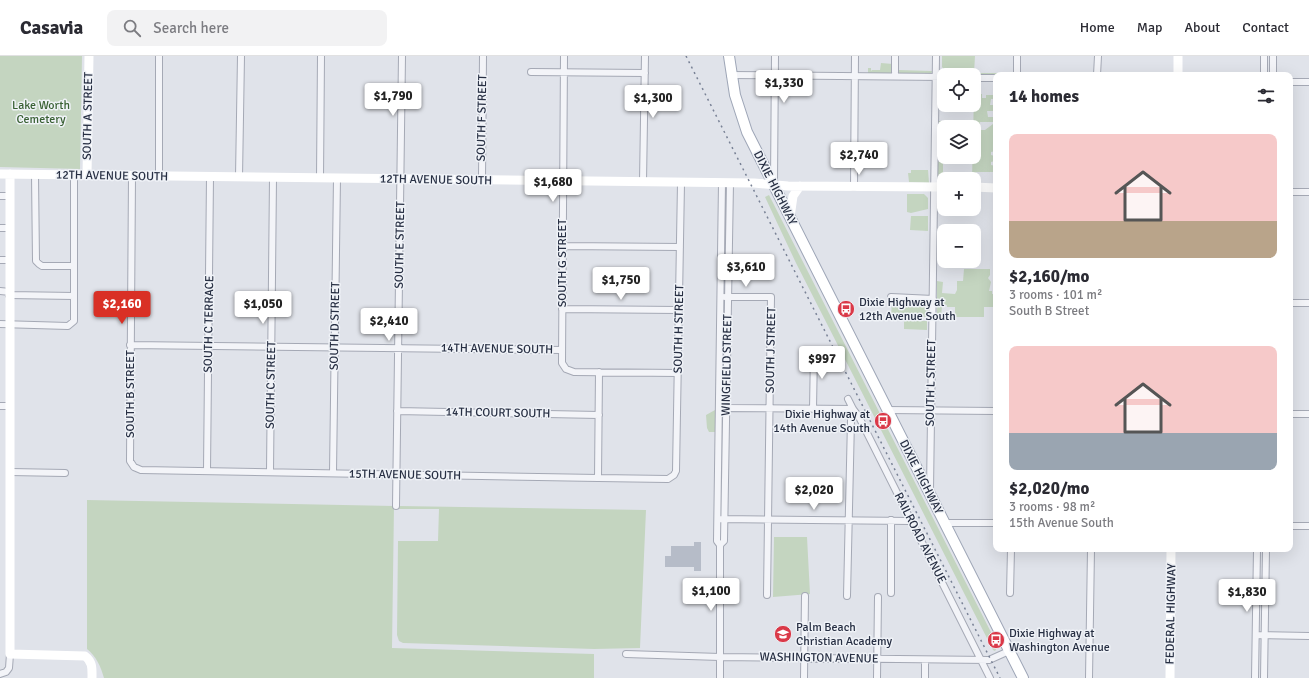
<!DOCTYPE html>
<html lang="en">
<head>
<meta charset="utf-8">
<style>
	:root { --surface:#fff; --page:#f2f2f3; --text:#2b2b33; --muted:#7c7c81; --line:#e1e1e2; --accent:#d93025 }
	body { margin:0; font-family:Signika,sans-serif; background:var(--page); color:var(--text); height:100vh; display:flex; flex-direction:column; font-size:15px; white-space:nowrap }
	* { box-sizing:border-box; margin:0 }
	p { font-size:13px; color:var(--muted) }
	.icon { flex:none; width:22px; height:22px; fill:none; stroke:currentColor; stroke-width:2; stroke-linecap:round; stroke-linejoin:round }
	.map { position:relative; flex:1; overflow:hidden }
	.panel { position:absolute; left:993px; top:16px; width:300px; height:480px; display:flex; flex-direction:column; background:var(--surface); border-radius:8px; box-shadow:0 4px 16px #0002 }
	.panel>* { flex:none }
	.fabs { position:absolute; left:937px; top:12px; display:grid; gap:8px }
	.fabs a { display:grid; place-items:center; width:44px; height:44px; border-radius:8px; background:var(--surface); box-shadow:0 4px 16px #0002; font-size:20px }
	.price { position:absolute; translate:-50% -34px; padding:0 9px; border-radius:4px; background:#fff; color:#222; font-size:13px; line-height:26px; filter:drop-shadow(0 1px 2px #0008) }
	.price::after { content:''; position:absolute; left:50%; top:24px; width:12px; height:9px; margin-left:-6px; background:inherit; clip-path:polygon(0 0,100% 0,50% 100%) }
	.price.on { background:var(--accent); color:#fff }
	ul { padding:0; list-style:none }
	li { display:grid; align-content:center; gap:8px; height:212px; padding:0 16px }
	li span { display:grid; place-items:center; height:124px; border-radius:8px; color:#555 }
	li>.icon { margin-inline-start:auto }
	span .icon { width:72px; height:72px; fill:#fffc; stroke-width:1 }
	li b { font-size:17px }
	h2 { display:flex; justify-content:space-between; align-items:center; height:48px; padding:0 16px; font-size:17px }
	header { display:flex; align-items:center; gap:24px; box-sizing:border-box; height:56px; padding:0 20px; background:var(--surface); border-bottom:1px solid var(--line) }
	header strong { font-size:19px }
	nav { display:flex; gap:22px; margin-inline-start:auto; font-size:14px }
	.search { width:280px; height:36px; background:var(--page); display:flex; align-items:center; gap:10px; box-sizing:border-box; padding:0 14px; border-radius:8px; color:var(--muted); font-size:15px }
	.map>svg:first-child { display:block }
	.green { fill:#c4d5c0 }
	.building { fill:#b6bcc8 }
	.lines { fill:none; stroke-linecap:round; stroke-linejoin:round }
	.street-casing { stroke:#a5a9b5; stroke-width:8 }
	.primary-casing { stroke:#9ea6b7; stroke-width:12 }
	.street { stroke:#f3f4f8; stroke-width:6 }
	.secondary { stroke:#fff; stroke-width:9 }
	.primary { stroke:#fff; stroke-width:10 }
	.rail { stroke:#788195; stroke-width:1.5; stroke-dasharray:2 4; stroke-linecap:butt }
	.labels { text-anchor:middle; dominant-baseline:central; stroke-width:3; stroke-linejoin:round; paint-order:stroke }
	.park-label { font-size:12px; fill:#396033; stroke:#eff2f7 }
	.street-label { font-size:12px; fill:#272f43; stroke:#eff2f7 }
	.poi-label { font-size:12px; fill:#272f43; stroke:#eff2f7; text-anchor:start }
</style>
</head>
<body>
<header>
<strong>Casavia</strong>
<div class="search"><svg class="icon" aria-label="search" viewBox="0 0 24 24"><circle cx="10" cy="10" r="6"/><path d="M15 15l6 6"/></svg>Search here</div>
<nav><a>Home</a><a>Map</a><a>About</a><a>Contact</a></nav>
</header>
<div class="map">
<svg width="1309" height="622" viewBox="0 0 1309 622">
	<rect width="100%" height="100%" fill="#e0e3ea"/>
	<path class="green" d="M0,0H82L80,113L0,111Z
		M894,0H899L898,14L932,15L931,18L868,17V12H871V15L872,14H880L881,7L893,8Z
		M942,0H975L974,17H1009V19H942V16H946L942,11Z
		M974,38H982V42H986V39H996V43H991L990,49H996V55H987L988,61H995L996,66H980V68L976,69L977,74H985L993,68H996V83H994L993,90H995L996,95L991,96V99L995,100V105L991,106V109L996,110V116H976V126H974V123H972Z
		M937,65H946V69L949,71H944V101H946L945,103H943V127H940L938,125V106L943,105L937,99Z
		M911,114H928L929,127L909,126L908,117H911Z
		M907,138H924L928,142V153L911,157L907,156Z
		M769,139L998,590L995,595L993,594L796,207L765,141Z
		M911,160H928V175L910,174Z
		M964,213H990V219L988,222L991,226L989,235H992V238H996V251H984V261H955V251H947V249L942,250L941,261L937,260V225L943,226L942,237L955,238L957,234V225H963Z
		M892,245L928,247V261L891,260Z
		M904,265H927V274L904,273Z
		M715,354V376H709L707,372L706,359Z
		M87,444L394,450L392,592L594,598V622H104C101,611 96,600 87,593Z
		M399,450L646,454L640,592L594,593L403,587L399,585L397,579L398,485H438L439,453H399Z
		M774,481H807L810,538L773,541Z"/>
	<path class="building" d="M694,486H701V515H694V511H665V500H671V490H694Z"/>
	<g class="lines">
		<defs>
			<path id="street" d="M159,0V120
				M564,0L562,307L566,313L574,316L678,317
				M531,16L645,17
				M895,16V0
				M730,19L944,21
				M1017,19V0
				M1097,19L1098,0
				M1264,19V0
				M1273,19V0
				M974,22H996
				M1290,26H1309
				M35,119L36,205L39,208L42,210H74
				M132,120L130,405L134,411L141,414L598,422L668,423L674,419L676,415L681,127
				M239,121L241,0
				M320,122L321,0
				M482,124L483,0
				M643,126L645,0
				M774,126L775,0
				M854,131L855,0
				M1290,136H1309
				M0,140H10
				M0,172H10
				M563,190L680,191
				M0,204H10
				M0,235L10,236
				M9,239L74,240
				M725,241H771L767,539
				M891,241L933,243
				M1290,247H1309
				M562,253L679,254
				M0,268L68,270L74,265V119
				M130,289L562,294
				M848,343L853,353L859,361L990,622
				M0,350H10
				M723,352L853,353L851,364L847,540
				M813,353L814,295
				M887,354L996,355
				M397,355L599,359
				M1290,358H1309
				M207,415L210,121
				M10,416L65,417
				M270,416L273,122
				M333,417L337,122
				M598,422L599,316
				M930,434L936,0
				M396,450L402,0
				M720,463L911,465
				M944,467H996
				M1290,470H1309
				M720,489L724,485L730,127
				M891,537V464
				M1010,537L1011,493
				M1256,579L1309,580
				M626,598L720,601L989,604L1009,595
				M0,618L6,616L9,612L10,598
				M720,622V489L717,485L722,127
				M804,622L805,540
				M877,622L878,541
				M925,622V604
				M1089,622L1091,493
				M1255,622L1257,493
				M1264,622L1266,493"/>
			<path id="primary" d="M729,0L735,39L747,76L1023,622"/>
		</defs>
		<use href="#street" class="street-casing"/>
		<use href="#primary" class="primary-casing"/>
		<use href="#street" class="street"/>
		<path class="secondary" d="M1178,19V0
			M0,118L754,127L788,130L944,131
			M10,118V598L85,600C93,606 92,613 92,622
			M87,119L89,0
			M974,131L996,132
			M790,161L793,140L800,130
			M1170,622L1171,493"/>
		<use href="#primary" class="primary"/>
		<path class="rail" d="M686,0L1000,622"/>
	</g>
	<defs>
		<symbol id="bus-disc" viewBox="-11 -11 22 22"><circle r="9.5" fill="#da3948" stroke="#eff2f7"/><path d="M-5-6H5V4H4V6H2V4H-2V6H-4V4H-5ZM-3.5-4V0h7V-4ZM-3.5 1.2v1.5H-2V1.2ZM2 1.2v1.5H3.5V1.2Z" fill="#fff"/></symbol>
		<symbol id="school-disc" viewBox="-11 -11 22 22"><circle r="9.5" fill="#da3948" stroke="#eff2f7"/><path d="M0-5L7-2L0 1L-7-2ZM-4 1L0 2.5L4 1V4Q0 6-4 4Z" fill="#fff"/></symbol>
	</defs>
	<g fill-rule="evenodd">
		<use href="#bus-disc" x="836" y="243" width="20" height="20"/>
		<use href="#bus-disc" x="873" y="355" width="20" height="20"/>
		<use href="#school-disc" x="773" y="568" width="20" height="20"/>
		<use href="#bus-disc" x="986" y="574" width="20" height="20"/>
	</g>
	<g class="labels">
		<g class="park-label">
			<text x="41" y="49">Lake Worth<tspan x="41" dy="14">Cemetery</tspan></text>
		</g>
		<g class="street-label">
			<text transform="translate(88 60) rotate(-89)">SOUTH A STREET</text>
			<text transform="translate(482 62) rotate(-89)">SOUTH F STREET</text>
			<text transform="translate(112 120) rotate(1)">12TH AVENUE SOUTH</text>
			<text transform="translate(436 124) rotate(1)">12TH AVENUE SOUTH</text>
			<text transform="translate(775 132) rotate(63)">DIXIE HIGHWAY</text>
			<text transform="translate(400 189) rotate(-89)">SOUTH E STREET</text>
			<text transform="translate(562 207) rotate(-90)">SOUTH G STREET</text>
			<text transform="translate(209 268) rotate(-89)">SOUTH C TERRACE</text>
			<text transform="translate(335 270) rotate(-89)">SOUTH D STREET</text>
			<text transform="translate(679 273) rotate(-89)">SOUTH H STREET</text>
			<text transform="translate(497 293) rotate(1)">14TH AVENUE SOUTH</text>
			<text transform="translate(771 294) rotate(-89)">SOUTH J STREET</text>
			<text transform="translate(727 309) rotate(-89)">WINGFIELD STREET</text>
			<text transform="translate(931 327) rotate(-89)">SOUTH L STREET</text>
			<text transform="translate(271 329) rotate(-89)">SOUTH C STREET</text>
			<text transform="translate(130 338) rotate(-90)">SOUTH B STREET</text>
			<text transform="translate(498 357) rotate(1)">14TH COURT SOUTH</text>
			<text transform="translate(405 419) rotate(1)">15TH AVENUE SOUTH</text>
			<text transform="translate(921 421) rotate(63)">DIXIE HIGHWAY</text>
			<text transform="translate(920 482) rotate(63)">RAILROAD AVENUE</text>
			<text transform="translate(1171 558) rotate(-89)">FEDERAL HIGHWAY</text>
			<text transform="translate(819 602) rotate(1)">WASHINGTON AVENUE</text>
		</g>
		<g class="poi-label">
			<text x="859" y="246">Dixie Highway at<tspan x="859" dy="14">12th Avenue South</tspan></text>
			<text x="870" y="358" text-anchor="end">Dixie Highway at<tspan x="870" dy="14">14th Avenue South</tspan></text>
			<text x="796" y="571">Palm Beach<tspan x="796" dy="14">Christian Academy</tspan></text>
			<text x="1009" y="577">Dixie Highway at<tspan x="1009" dy="14">Washington Avenue</tspan></text>
		</g>
	</g>
</svg>
<div class="fabs">
<a><svg class="icon" aria-label="locate" viewBox="0 0 24 24"><circle cx="12" cy="12" r="6"/><path d="M12 2v4M12 18v4M2 12h4M18 12h4"/></svg></a>
<a><svg class="icon" aria-label="layers" viewBox="0 0 24 24"><path d="M12 4l9 5-9 5-9-5zM3 14l9 5 9-5"/></svg></a>
<a>+</a>
<a>−</a>
</div>
<b class="price" style="left:784px;top:48px">$1,330</b>
<b class="price" style="left:393px;top:61px">$1,790</b>
<b class="price" style="left:653px;top:63px">$1,300</b>
<b class="price" style="left:859px;top:120px">$2,740</b>
<b class="price" style="left:553px;top:147px">$1,680</b>
<b class="price" style="left:746px;top:232px">$3,610</b>
<b class="price" style="left:621px;top:245px">$1,750</b>
<b class="price on" style="left:122px;top:269px">$2,160</b>
<b class="price" style="left:263px;top:269px">$1,050</b>
<b class="price" style="left:389px;top:286px">$2,410</b>
<b class="price" style="left:822px;top:324px">$997</b>
<b class="price" style="left:814px;top:455px">$2,020</b>
<b class="price" style="left:711px;top:556px">$1,100</b>
<b class="price" style="left:1247px;top:557px">$1,830</b>
<section class="panel">
<h2>14 homes<svg class="icon" aria-label="filters" viewBox="0 0 24 24"><path d="M4 7h16M4 17h16"/><circle cx="9" cy="7" r="2"/><circle cx="15" cy="17" r="2"/></svg></h2>
<ul>
<li><span style="background:linear-gradient(#f6c9c9 70%,#b9a48a 0)"><svg class="icon" aria-label="home" viewBox="0 0 24 24"><path d="M3 11l9-7 9 7M6 9v11h12V9"/></svg></span><div><b>$2,160/mo</b><p>3 rooms · 101 m²</p><p>South B Street</p></div></li>
<li><span style="background:linear-gradient(#f6c9c9 70%,#9aa5b1 0)"><svg class="icon" aria-label="home" viewBox="0 0 24 24"><path d="M3 11l9-7 9 7M6 9v11h12V9"/></svg></span><div><b>$2,020/mo</b><p>3 rooms · 98 m²</p><p>15th Avenue South</p></div></li>
</ul>
</section>
</div>
</body>
</html>
